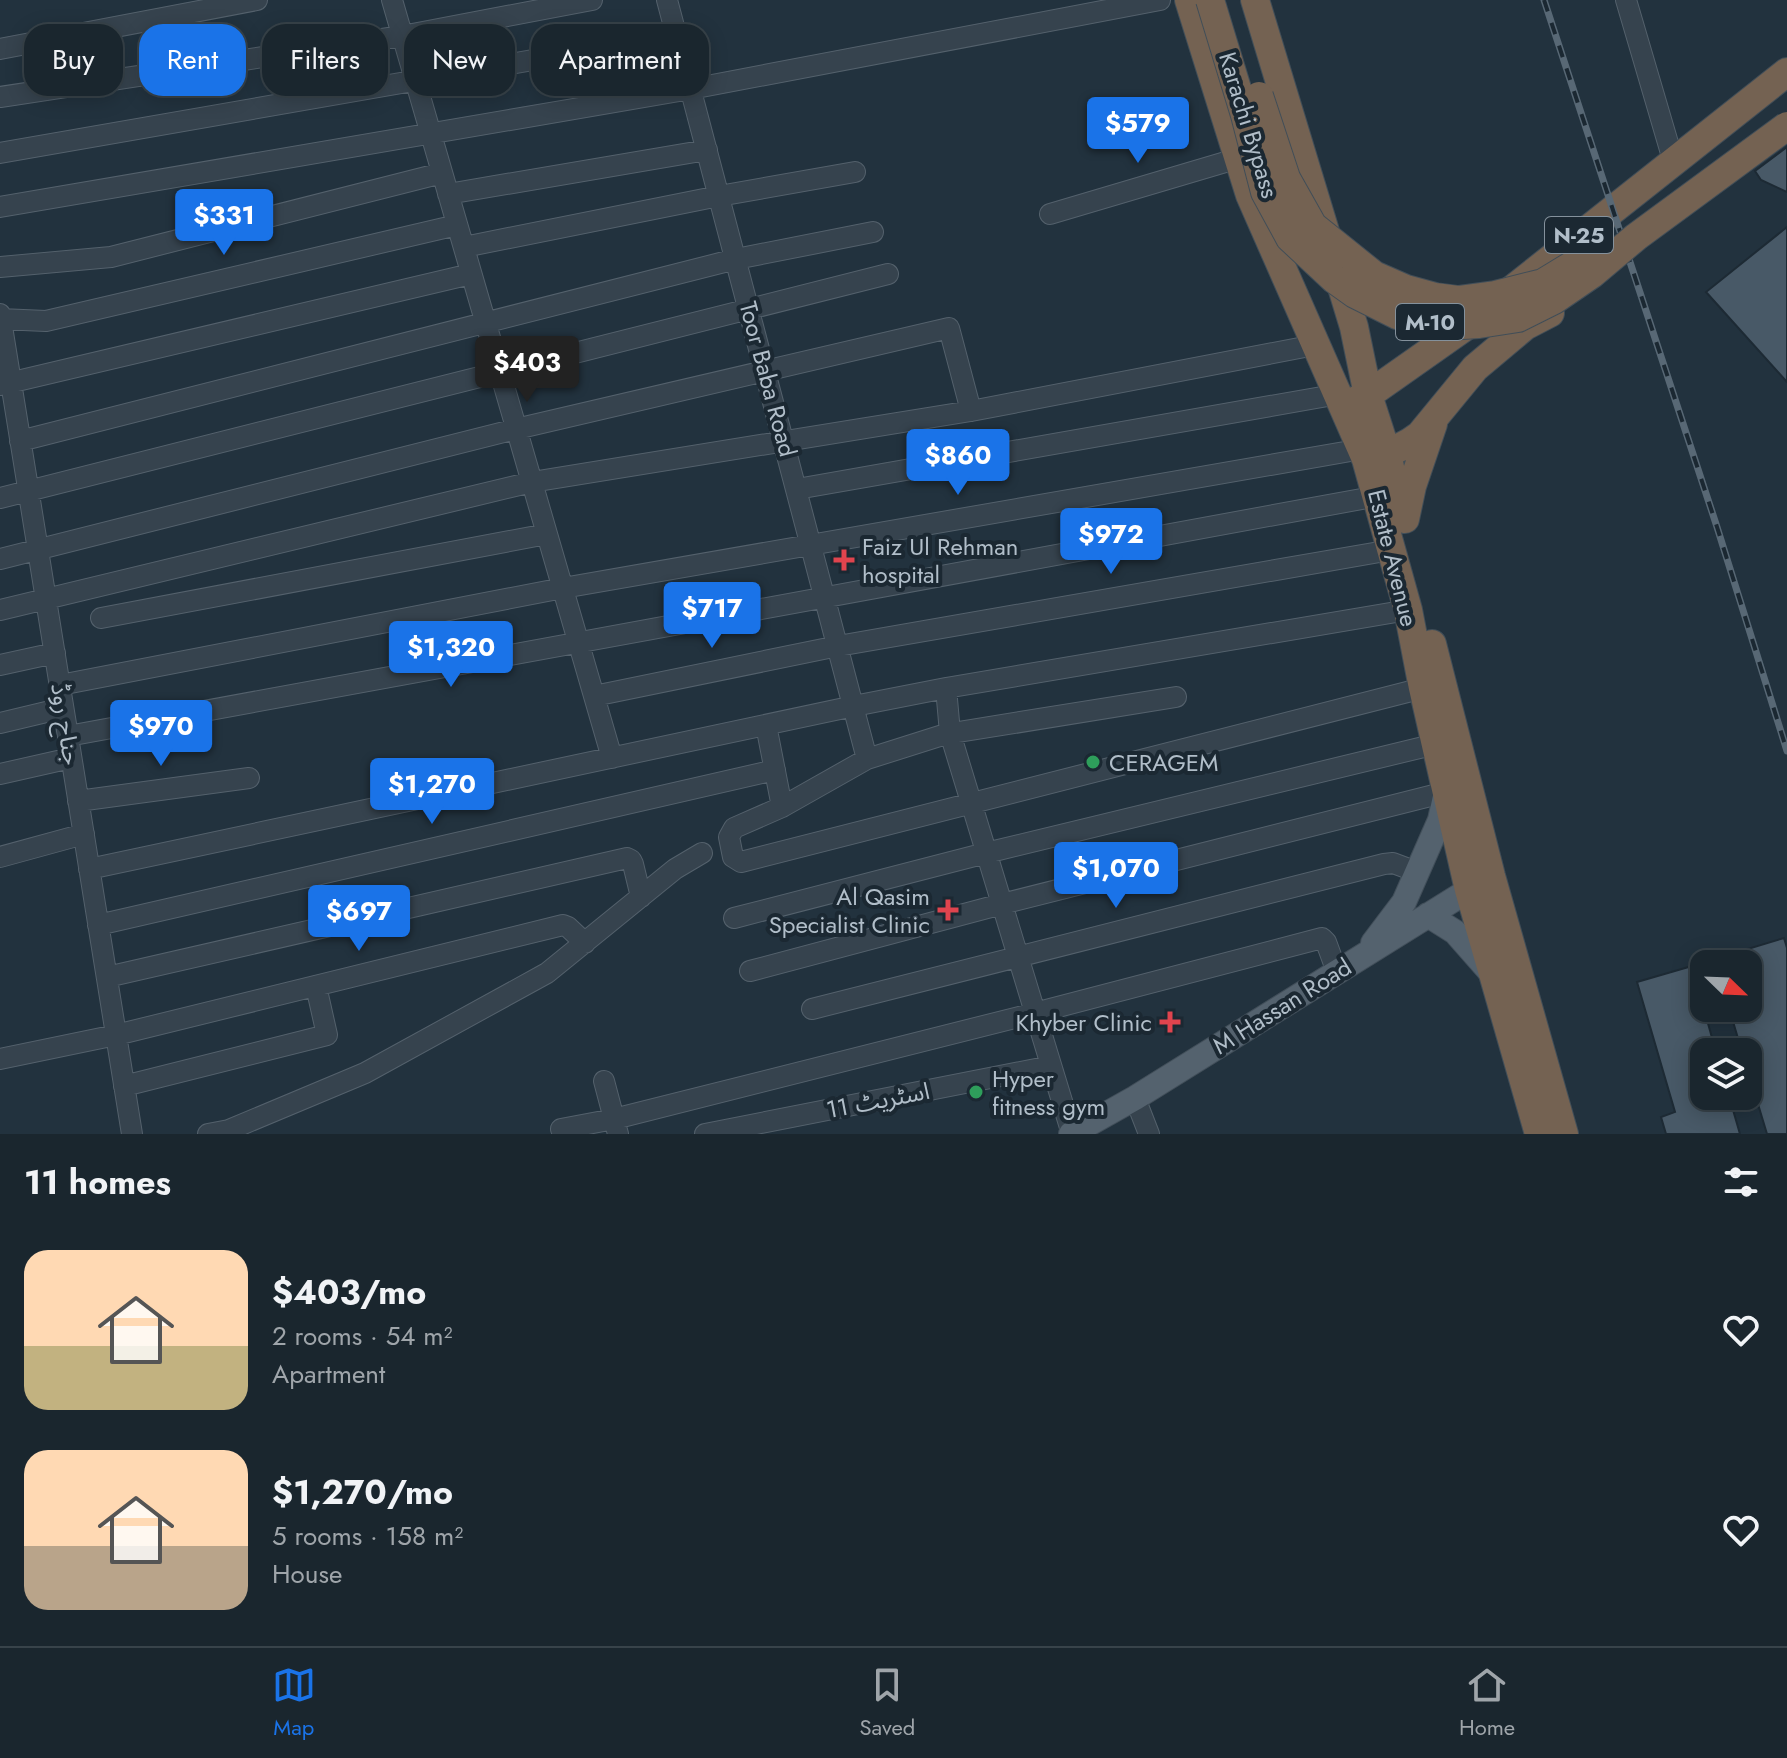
<!DOCTYPE html>
<html lang="en">
<head>
<meta charset="utf-8">
<style>
	:root { --surface:#1a262e; --page:#27323a; --text:#f1f3f6; --muted:#9fa5aa; --line:#38434a; --accent:#1a73e8 }
	body { margin:0; font-family:Jost,"Noto Sans Arabic",sans-serif; background:var(--page); color:var(--text); height:100vh; display:flex; flex-direction:column; font-size:30px; white-space:nowrap }
	* { box-sizing:border-box; margin:0 }
	p { font-size:26px; color:var(--muted) }
	.icon { flex:none; width:44px; height:44px; fill:none; stroke:currentColor; stroke-width:2; stroke-linecap:round; stroke-linejoin:round }
	.map { position:relative; height:1134px; overflow:hidden }
	.side { display:flex; flex-direction:column; background:var(--surface); flex:1 }
	.side>* { flex:none }
	.top-card { position:absolute; left:24px; top:24px; width:800px; height:72px; display:flex; gap:16px }
	.needle { width:52px; rotate:113deg }
	.controls { position:absolute; left:1690px; top:950px; display:grid; gap:16px }
	.controls a { display:grid; place-items:center; width:72px; height:72px; border-radius:16px; background:var(--surface); box-shadow:0 4px 20px #0003,0 0 0 2px var(--line); font-size:40px }
	.price { position:absolute; translate:-50% -68px; padding:0 18px; border-radius:8px; background:var(--accent); color:#fff; font-size:26px; line-height:52px; filter:drop-shadow(0 2px 4px #0008) }
	.price::after { content:''; position:absolute; left:50%; top:48px; width:24px; height:18px; margin-left:-12px; background:inherit; clip-path:polygon(0 0,100% 0,50% 100%) }
	.price.active { background:#222; color:#fff }
	ul { padding:0; list-style:none }
	li { display:flex; align-items:center; gap:24px; height:200px; padding:0 24px }
	li span { display:grid; place-items:center; flex:none; width:224px; height:160px; border-radius:24px; color:#555 }
	li>.icon { margin-inline-start:auto }
	span .icon { width:96px; height:96px; fill:#fffc; stroke-width:1 }
	li b { font-size:34px }
	h2 { display:flex; justify-content:space-between; align-items:center; height:96px; padding:0 24px; font-size:34px }
	.tag { padding:0 28px; border-radius:24px; background:var(--surface); box-shadow:0 4px 20px #0003,0 0 0 2px var(--line); font-size:28px; line-height:72px }
	.tag.active { background:var(--accent); color:#fff }
	.menu { display:flex; justify-content:space-around; align-items:center; height:112px; border-top:2px solid var(--line); background:var(--surface); font-size:22px; color:var(--muted) }
	.menu a { display:grid; justify-items:center; gap:4px }
	.menu .active { color:var(--accent) }
	.map>svg:first-child { display:block }
	.building { fill:#485967; stroke:#1d2a34; stroke-width:2 }
	.lines { fill:none; stroke-linecap:round; stroke-linejoin:round }
	.minor-casing { stroke:#54616c; stroke-width:22 }
	.major-casing { stroke:#424f5a; stroke-width:26 }
	.highway-casing { stroke:#414e58; stroke-width:30 }
	.minor { stroke:#36434e; stroke-width:20 }
	.major { stroke:#54626e; stroke-width:24 }
	.highway { stroke:#746252; stroke-width:28 }
	.rail-casing { stroke:#586875; stroke-width:7 }
	.rail { stroke:#1b2832; stroke-width:4; stroke-dasharray:12; stroke-linecap:butt }
	.highway-bridge-casing { stroke:#414e58; stroke-width:30; stroke-linecap:butt }
	.highway-bridge { stroke:#746252; stroke-width:28 }
	.health-dot { fill:#e0444e; stroke:#1b2832; stroke-width:3 }
	.leisure-dot { fill:#2e9e5b; stroke:#1b2832; stroke-width:3 }
	.labels { text-anchor:middle; dominant-baseline:central; stroke-width:8; stroke-linejoin:round; paint-order:stroke }
	.shield { fill:#1b2832; stroke:#84919c; stroke-width:2 }
	.shield-label { font-size:22px; font-weight:bold; fill:#b1bec9 }
	.street-label { font-size:24px; fill:#b1bec9; stroke:#1b2832 }
	.poi-label { font-size:24px; fill:#b1bec9; stroke:#1b2832; text-anchor:start }
</style>
</head>
<body>
<div class="map">
<svg width="1787" height="1134" viewBox="0 0 1787 1134">
	<rect width="100%" height="100%" fill="#22323e"/>
	<path class="building" d="M1787,147V192L1761,180L1755,171Z
		M1787,227V382L1706,292Z
		M1784,938L1787,948V1134H1767L1748,1071V1052H1742L1729,1008H1748V964H1708V961Z
		M1692,966L1716,1052H1704V1096H1729L1740,1134H1666L1661,1117L1675,1112L1637,982Z"/>
	<g class="lines">
		<defs>
			<path id="minor" d="M392,0L612,758
				M667,0L867,759
				M1626,0L1673,160
				M0,49L257,0
				M0,97L402,36L592,0
				M0,153L676,35
				M448,194L707,150
				M0,207L691,89L1160,0
				M1050,214L1239,158
				M464,247L719,196L855,172
				M0,267L111,257L442,173
				M0,314L132,1134
				M0,319L46,321L457,225
				M0,385L471,274
				M20,441L736,259L873,232
				M797,489L1339,394
				M0,498L888,274
				M0,559L516,429L949,328L971,411
				M0,610L532,482L971,411L1315,345
				M101,618L547,534
				M0,665L55,653
				M60,685L563,588L1362,449
				M946,688L950,733L1072,1134
				M594,696L838,646L1391,550
				M1176,697L946,734L867,759L782,807L734,828L729,837L733,857L741,862L1423,688
				M0,723L63,708
				M766,725L782,807
				M68,736L1378,496
				M0,774L71,758
				M78,801L249,778
				M0,857L84,834
				M89,869L854,706L946,688L1408,610
				M734,918L986,853L1436,744
				M98,925L775,770
				M750,971L1002,904L1446,792
				M107,977L627,858L631,860L633,864L641,897
				M812,1009L1384,864L1393,863L1417,872
				M0,1059L116,1035L563,925L568,927L585,943
				M604,1081L618,1134
				M124,1086L327,1035L316,986
				M1135,1098L1149,1134
				M561,1129L614,1119L1035,1013L1322,938L1326,942L1337,972
				M208,1134L229,1130L365,1073L547,973L675,869L702,853
				M705,1134L1051,1066"/>
			<path id="major" d="M1428,915L1455,932L1492,974
				M1373,943L1404,902L1440,820L1446,792
				M1071,1134L1135,1098L1485,880"/>
			<path id="highway" d="M1189,0L1250,195L1366,459L1408,610L1423,688L1469,890L1539,1134
				M1255,0L1354,327L1368,395L1387,454L1400,511
				M1352,402L1368,395L1466,326L1787,72
				M1371,458C1389,453 1405,447 1420,435L1475,368L1525,326L1550,313
				M1405,519L1412,486L1433,424
				M1432,644L1491,876L1564,1134"/>
		</defs>
		<use href="#minor" class="minor-casing"/>
		<use href="#major" class="major-casing"/>
		<use href="#highway" class="highway-casing"/>
		<use href="#minor" class="minor"/>
		<use href="#major" class="major"/>
		<use href="#highway" class="highway"/>
		<defs>
			<path id="rail" d="M1544,0L1717,527L1787,751"/>
		</defs>
		<use href="#rail" class="rail-casing"/>
		<use href="#rail" class="rail"/>
		<defs>
			<path id="highway-bridge" d="M1210,0L1245,115L1265,192L1290,238L1334,279L1355,294L1397,315L1446,326L1479,324L1518,318L1554,300L1592,274L1636,237L1787,126
				M1259,96L1286,178L1313,226L1374,275L1406,289L1435,297L1458,300L1495,295L1543,283L1584,258"/>
		</defs>
		<use href="#highway-bridge" class="highway-bridge-casing"/>
		<use href="#highway-bridge" class="highway-bridge"/>
	</g>
	<g class="health-dot">
		<path d="M840 548h8v8h8v8h-8v8h-8v-8h-8v-8h8z"/>
		<path d="M944 898h8v8h8v8h-8v8h-8v-8h-8v-8h8z"/>
		<path d="M1166 1010h8v8h8v8h-8v8h-8v-8h-8v-8h8z"/>
	</g>
	<g class="leisure-dot">
		<circle cx="1093" cy="762" r="8"/>
		<circle cx="976" cy="1092" r="8"/>
	</g>
	<g class="labels">
		<g class="shield">
			<rect x="1545" y="217" width="68" height="36" rx="6"/>
			<rect x="1396" y="304" width="68" height="36" rx="6"/>
		</g>
		<g class="shield-label">
			<text x="1579" y="235">N-25</text>
			<text x="1430" y="322">M-10</text>
		</g>
		<g class="street-label">
			<text transform="translate(1249 125) rotate(73)">Karachi Bypass</text>
			<text transform="translate(768 379) rotate(75)">Toor Baba Road</text>
			<text transform="translate(1393 558) rotate(76)">Estate Avenue</text>
			<text transform="translate(66 724) rotate(81)">جناح روڈ</text>
			<text transform="translate(1282 1006) rotate(-32)">M Hassan Road</text>
			<text transform="translate(878 1100) rotate(-11)">اسٹریٹ 11</text>
		</g>
		<g class="poi-label">
			<text x="862" y="546">Faiz Ul Rehman<tspan x="862" dy="28">hospital</tspan></text>
			<text x="1109" y="762">CERAGEM</text>
			<text x="930" y="896" text-anchor="end">Al Qasim<tspan x="930" dy="28">Specialist Clinic</tspan></text>
			<text x="1152" y="1022" text-anchor="end">Khyber Clinic</text>
			<text x="992" y="1078">Hyper<tspan x="992" dy="28">fitness gym</tspan></text>
		</g>
	</g>
</svg>
<div class="controls">
<a><svg class="needle" viewBox="-14 -14 28 28"><path d="M0-13l5 13h-10z" fill="#e53935"/><path d="M0 13l5-13h-10z" fill="#9fa5aa"/></svg></a>
<a><svg class="icon" aria-label="layers" viewBox="0 0 24 24"><path d="M12 4l9 5-9 5-9-5zM3 14l9 5 9-5"/></svg></a>
</div>
<b class="price" style="left:1138px;top:165px">$579</b>
<b class="price" style="left:224px;top:257px">$331</b>
<b class="price active" style="left:527px;top:404px">$403</b>
<b class="price" style="left:958px;top:497px">$860</b>
<b class="price" style="left:1111px;top:576px">$972</b>
<b class="price" style="left:712px;top:650px">$717</b>
<b class="price" style="left:451px;top:689px">$1,320</b>
<b class="price" style="left:161px;top:768px">$970</b>
<b class="price" style="left:432px;top:826px">$1,270</b>
<b class="price" style="left:1116px;top:910px">$1,070</b>
<b class="price" style="left:359px;top:953px">$697</b>
<div class="top-card">
<a class="tag">Buy</a>
<a class="tag active">Rent</a>
<a class="tag">Filters</a>
<a class="tag">New</a>
<a class="tag">Apartment</a>
</div>
</div>
<section class="side">
<h2>11 homes<svg class="icon" aria-label="filters" viewBox="0 0 24 24"><path d="M4 7h16M4 17h16"/><circle cx="9" cy="7" r="2"/><circle cx="15" cy="17" r="2"/></svg></h2>
<ul>
<li><span style="background:linear-gradient(#ffd9b3 60%,#c2b280 0)"><svg class="icon" aria-label="home" viewBox="0 0 24 24"><path d="M3 11l9-7 9 7M6 9v11h12V9"/></svg></span><div><b>$403/mo</b><p>2 rooms · 54 m²</p><p>Apartment</p></div><svg class="icon" aria-label="heart" viewBox="0 0 24 24"><path d="M12 20l-8-8c-3-5 5-10 8-4 3-6 11-1 8 4z"/></svg></li>
<li><span style="background:linear-gradient(#ffd9b3 60%,#b9a48a 0)"><svg class="icon" aria-label="home" viewBox="0 0 24 24"><path d="M3 11l9-7 9 7M6 9v11h12V9"/></svg></span><div><b>$1,270/mo</b><p>5 rooms · 158 m²</p><p>House</p></div><svg class="icon" aria-label="heart" viewBox="0 0 24 24"><path d="M12 20l-8-8c-3-5 5-10 8-4 3-6 11-1 8 4z"/></svg></li>
</ul>
</section>
<nav class="menu">
<a class="active"><svg class="icon" aria-label="map" viewBox="0 0 24 24"><path d="M3 6l6-2 6 2 6-2v14l-6 2-6-2-6 2zM9 4v14M15 6v14"/></svg>Map</a>
<a><svg class="icon" aria-label="saved" viewBox="0 0 24 24"><path d="M7 4h10v16l-5-4-5 4z"/></svg>Saved</a>
<a><svg class="icon" aria-label="home" viewBox="0 0 24 24"><path d="M3 11l9-7 9 7M6 9v11h12V9"/></svg>Home</a>
</nav>
</body>
</html>
